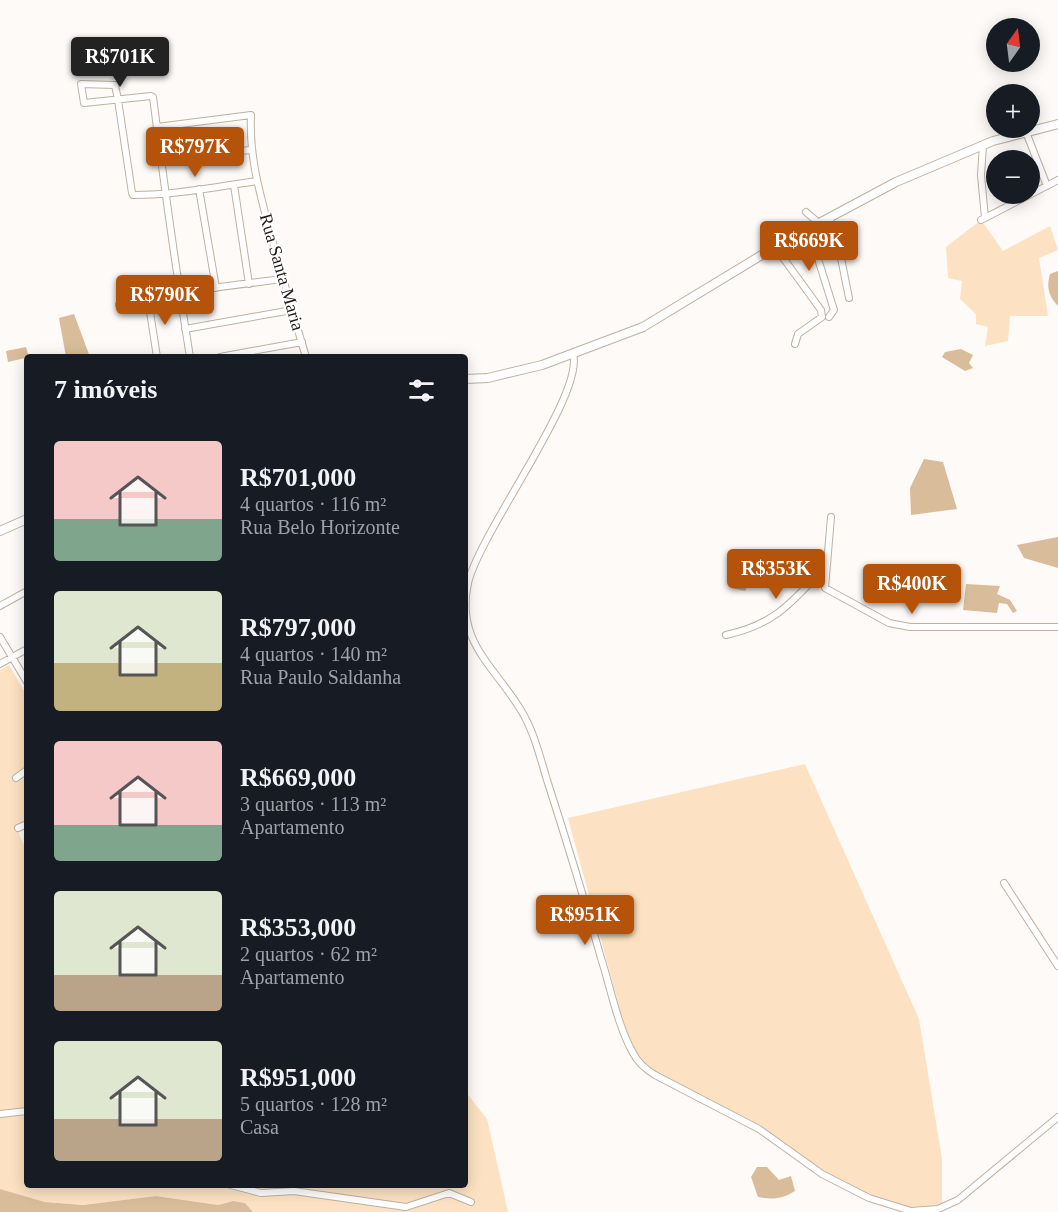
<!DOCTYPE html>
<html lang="pt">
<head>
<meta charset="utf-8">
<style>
	:root { --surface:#171b24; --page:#20242c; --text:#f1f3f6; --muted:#9ea1a6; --accent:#b45309 }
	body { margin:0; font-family:"Times New Roman",serif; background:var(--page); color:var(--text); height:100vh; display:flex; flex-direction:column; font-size:22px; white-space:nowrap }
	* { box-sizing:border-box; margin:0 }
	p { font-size:20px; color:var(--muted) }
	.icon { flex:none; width:33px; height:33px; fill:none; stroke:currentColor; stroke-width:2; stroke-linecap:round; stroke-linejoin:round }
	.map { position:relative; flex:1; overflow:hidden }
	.details { position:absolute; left:24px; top:354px; width:444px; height:834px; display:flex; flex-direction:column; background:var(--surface); border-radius:6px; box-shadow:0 3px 15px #0003 }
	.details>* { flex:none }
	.needle { width:39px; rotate:14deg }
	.buttons { position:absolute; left:986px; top:18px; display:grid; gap:12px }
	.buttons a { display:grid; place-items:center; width:54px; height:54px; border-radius:50%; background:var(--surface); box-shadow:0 3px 15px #0003; font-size:30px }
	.price { position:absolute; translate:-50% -51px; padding:0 14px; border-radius:6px; background:var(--accent); color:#fff; font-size:20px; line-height:39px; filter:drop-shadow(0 2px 3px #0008) }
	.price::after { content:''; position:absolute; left:50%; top:36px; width:18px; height:14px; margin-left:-9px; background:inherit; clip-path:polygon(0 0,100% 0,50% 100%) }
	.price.current { background:#222; color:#fff }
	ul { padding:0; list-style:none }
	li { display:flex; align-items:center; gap:18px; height:150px; padding:0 30px }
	li span { display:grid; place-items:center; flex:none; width:168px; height:120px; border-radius:6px; color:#555 }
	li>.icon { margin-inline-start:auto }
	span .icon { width:72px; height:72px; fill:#fffc; stroke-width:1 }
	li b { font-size:26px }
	h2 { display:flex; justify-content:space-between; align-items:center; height:72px; padding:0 30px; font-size:26px }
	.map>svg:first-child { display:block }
	.green { fill:#fce2c2 }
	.water { fill:#d9bd9a }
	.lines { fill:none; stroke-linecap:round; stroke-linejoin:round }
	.street-casing { stroke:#beb1a1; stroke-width:8 }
	.secondary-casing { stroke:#beb1a1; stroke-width:10 }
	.street { stroke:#fff; stroke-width:6 }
	.secondary { stroke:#fff; stroke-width:8 }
	.labels { text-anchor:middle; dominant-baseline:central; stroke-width:4.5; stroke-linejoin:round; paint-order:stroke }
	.street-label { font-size:18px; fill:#211c16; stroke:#fff }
</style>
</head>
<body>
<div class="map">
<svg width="1058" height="1212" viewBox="0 0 1058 1212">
	<rect width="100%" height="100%" fill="#fdfaf7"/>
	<path class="green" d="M981,220L1003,251L1050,226L1058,250L1039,258L1048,316H1010L1008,341L985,346L988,327L976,324V314L960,299L962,281L948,278L946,247Z
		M9,665L27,696V821L16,827L27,852V1185H465V1091L487,1119L508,1212H253L245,1203L233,1201L218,1205L156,1196L83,1205L45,1202L0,1189V670Z
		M805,764L919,1019L942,1159V1205L895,1208L819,1171L769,1131L666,1081L646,1067L634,1051L622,1017L568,818Z"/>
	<path class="water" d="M1058,271V306C1049,296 1046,288 1050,274Z
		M74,314L90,357H66L59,318Z
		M26,347L29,357L8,362L6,351Z
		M961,349L973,355L969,363L973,368L965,371L942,357L945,352Z
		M924,459L943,462L957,509L911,515L910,488Z
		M1058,537V568L1024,558L1017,545Z
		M730,577L747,578L750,582L745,591L731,588Z
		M966,584L1000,586L997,594L1010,600L1017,611L1013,613L1007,604L999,603L997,613L963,610Z
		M757,1167H767L779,1180L791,1176L795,1191C782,1199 773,1200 758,1197L751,1177Z
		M0,1189L45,1202L83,1205L156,1196L218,1205L233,1201L245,1203L253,1212H0Z"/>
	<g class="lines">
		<defs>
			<path id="street" d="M157,127L251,115C249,155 259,190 269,228C281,272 293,314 306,357
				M1026,132L1047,186
				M163,160L250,150
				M234,185L249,284
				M199,189L216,288
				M806,212L820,224
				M985,218L1058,180
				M829,219L836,233L849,298
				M981,220L985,218L981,175L983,145
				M809,230L834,310L829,317
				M772,237L780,244
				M776,248L821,310L822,317L798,334L795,344
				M148,299L157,357
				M119,305L181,292L282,279
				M185,329L292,310
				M573,354C585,394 480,532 468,583C455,643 496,667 522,712C534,732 540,757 547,780C566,839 584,898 601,958C611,989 617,1024 633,1053C638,1063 645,1069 655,1075L759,1129L822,1174L869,1198L911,1211L938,1209L958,1200L1058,1117
				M190,357C176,271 164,184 153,97L151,96L84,103L81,84L115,85L118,100L132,193L133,195C174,195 216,187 257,181
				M220,357L302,342
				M831,517L825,588L889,623L910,627H1058
				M0,606L27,591
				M726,635C776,624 792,602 826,566
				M0,637L27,682
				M0,664L27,649
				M16,778L27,770
				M18,828L27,824
				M1004,883L1058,966
				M0,1114L27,1111
				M231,1185L261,1193L294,1191L406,1207L449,1193L471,1202"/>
			<path id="secondary" d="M465,379L488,378L542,365L643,327L780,244L896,182L993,141L1058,124
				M0,531L27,519"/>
		</defs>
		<use href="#street" class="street-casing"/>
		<use href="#secondary" class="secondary-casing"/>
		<use href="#street" class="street"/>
		<use href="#secondary" class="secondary"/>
	</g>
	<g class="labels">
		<g class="street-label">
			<text transform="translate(282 272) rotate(74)">Rua Santa Maria</text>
		</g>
	</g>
</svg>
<div class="buttons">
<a><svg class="needle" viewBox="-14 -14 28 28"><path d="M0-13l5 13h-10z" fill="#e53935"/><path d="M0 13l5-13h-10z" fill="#9ea1a6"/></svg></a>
<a>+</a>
<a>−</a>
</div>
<b class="price current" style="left:120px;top:88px">R$701K</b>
<b class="price" style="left:195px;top:178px">R$797K</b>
<b class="price" style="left:809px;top:272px">R$669K</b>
<b class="price" style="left:165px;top:326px">R$790K</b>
<b class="price" style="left:776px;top:600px">R$353K</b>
<b class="price" style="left:912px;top:615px">R$400K</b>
<b class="price" style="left:585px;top:946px">R$951K</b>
<section class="details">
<h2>7 imóveis<svg class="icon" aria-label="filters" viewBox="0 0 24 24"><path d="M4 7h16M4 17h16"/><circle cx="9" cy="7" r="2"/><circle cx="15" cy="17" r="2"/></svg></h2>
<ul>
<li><span style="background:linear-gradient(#f6c9c9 65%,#7fa58c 0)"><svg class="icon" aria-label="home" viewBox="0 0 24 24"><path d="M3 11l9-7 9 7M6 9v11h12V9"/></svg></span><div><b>R$701,000</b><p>4 quartos · 116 m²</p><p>Rua Belo Horizonte</p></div></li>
<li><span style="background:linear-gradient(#dfe7d0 60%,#c2b280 0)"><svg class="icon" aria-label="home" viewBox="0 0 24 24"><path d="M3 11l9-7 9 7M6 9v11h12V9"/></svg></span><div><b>R$797,000</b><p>4 quartos · 140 m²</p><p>Rua Paulo Saldanha</p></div></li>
<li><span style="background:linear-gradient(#f6c9c9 70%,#7fa58c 0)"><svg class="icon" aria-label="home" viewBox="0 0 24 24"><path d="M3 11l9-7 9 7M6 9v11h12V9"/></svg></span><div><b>R$669,000</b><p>3 quartos · 113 m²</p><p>Apartamento</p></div></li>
<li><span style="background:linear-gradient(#dfe7d0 70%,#b9a48a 0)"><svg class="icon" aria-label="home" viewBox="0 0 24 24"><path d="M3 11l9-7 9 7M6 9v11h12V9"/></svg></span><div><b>R$353,000</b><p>2 quartos · 62 m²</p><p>Apartamento</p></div></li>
<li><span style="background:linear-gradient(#dfe7d0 65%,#b9a48a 0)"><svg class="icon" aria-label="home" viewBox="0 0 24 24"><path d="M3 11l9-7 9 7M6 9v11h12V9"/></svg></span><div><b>R$951,000</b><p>5 quartos · 128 m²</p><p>Casa</p></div></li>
</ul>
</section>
</div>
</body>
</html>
